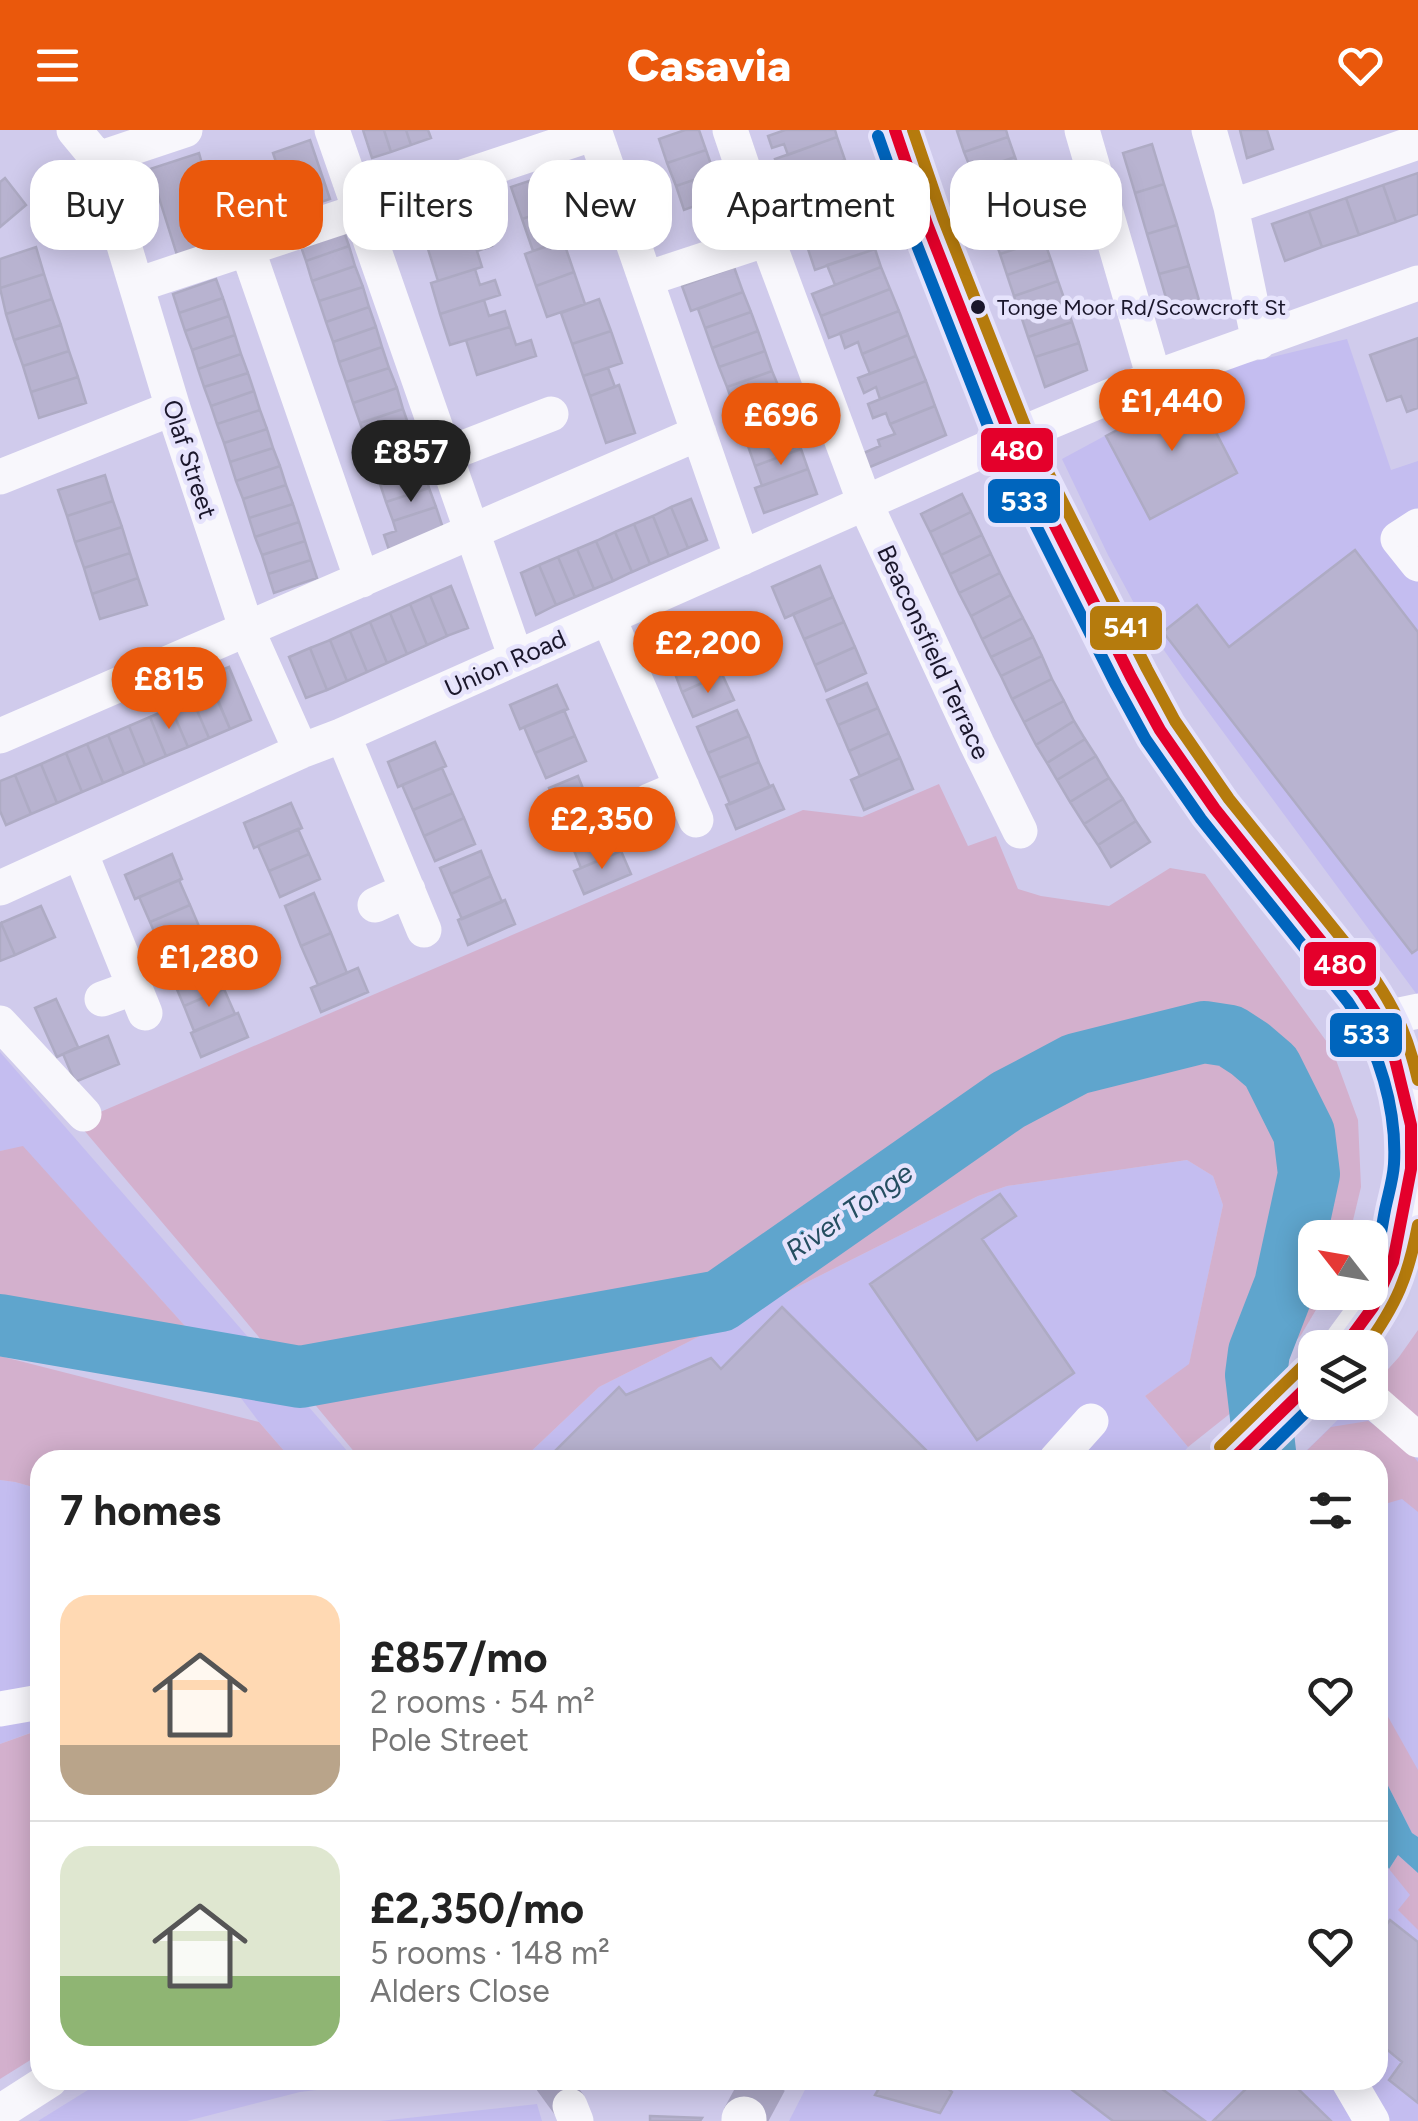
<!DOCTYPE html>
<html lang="en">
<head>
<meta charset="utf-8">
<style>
	:root { --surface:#fff; --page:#f2f2f2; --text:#222; --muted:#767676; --line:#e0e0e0; --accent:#ea580c }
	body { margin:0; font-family:Figtree,sans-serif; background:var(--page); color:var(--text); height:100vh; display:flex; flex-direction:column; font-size:38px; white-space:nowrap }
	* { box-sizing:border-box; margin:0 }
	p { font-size:32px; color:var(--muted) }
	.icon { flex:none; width:55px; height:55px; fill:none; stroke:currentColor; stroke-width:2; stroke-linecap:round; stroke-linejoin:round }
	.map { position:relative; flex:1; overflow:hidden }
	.side { position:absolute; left:30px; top:1320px; width:1358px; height:640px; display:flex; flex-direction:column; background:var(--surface); border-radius:30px; box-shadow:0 5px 25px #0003 }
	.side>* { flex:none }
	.top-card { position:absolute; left:30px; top:30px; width:1360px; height:90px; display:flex; gap:20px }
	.needle { width:65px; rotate:301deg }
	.buttons { position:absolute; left:1298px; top:1090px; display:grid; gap:20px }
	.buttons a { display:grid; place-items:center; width:90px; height:90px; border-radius:20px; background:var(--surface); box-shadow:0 5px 25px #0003; font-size:50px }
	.price { position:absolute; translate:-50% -85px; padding:0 22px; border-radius:35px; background:var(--accent); color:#fff; font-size:32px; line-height:65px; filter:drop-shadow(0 2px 5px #0008) }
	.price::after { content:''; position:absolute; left:50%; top:60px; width:30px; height:22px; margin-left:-15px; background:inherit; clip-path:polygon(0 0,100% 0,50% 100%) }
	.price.current { background:#222; color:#fff }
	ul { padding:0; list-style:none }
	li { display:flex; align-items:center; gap:30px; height:250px; padding:0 30px }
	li+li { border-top:2px solid var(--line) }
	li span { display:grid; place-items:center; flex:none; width:280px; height:200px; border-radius:30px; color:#555 }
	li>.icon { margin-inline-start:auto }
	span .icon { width:120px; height:120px; fill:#fffc; stroke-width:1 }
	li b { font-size:42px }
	h2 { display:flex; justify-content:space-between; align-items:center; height:120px; padding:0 30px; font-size:42px }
	.chip { padding:0 35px; border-radius:30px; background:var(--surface); box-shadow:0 5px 25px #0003; font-size:35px; line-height:90px }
	.chip.current { background:var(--accent); color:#fff }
	header { display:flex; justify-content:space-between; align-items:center; height:130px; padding:0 30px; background:var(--accent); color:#fff; font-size:45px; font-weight:800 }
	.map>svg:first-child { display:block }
	.built { fill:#c4bdf0 }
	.green { fill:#d3b0cd }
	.water { fill:#5fa5cd }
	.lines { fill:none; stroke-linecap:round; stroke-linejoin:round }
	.river { stroke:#5fa5cd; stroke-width:62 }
	.building { fill:#b8b3d0; stroke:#aeabc4; stroke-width:2.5 }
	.minor-tunnel { stroke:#aca7c5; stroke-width:35; stroke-dasharray:35 18; stroke-linecap:butt }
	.major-tunnel { stroke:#aca7c5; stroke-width:45; stroke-dasharray:45 22; stroke-linecap:butt }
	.minor { stroke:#f8f7fc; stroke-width:35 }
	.major { stroke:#f8f7fc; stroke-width:45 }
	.bus-1-casing { stroke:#e6e3fc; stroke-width:20 }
	.bus-2-casing { stroke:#e6e3fc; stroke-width:20 }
	.bus-3-casing { stroke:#e6e3fc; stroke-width:20 }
	.bus-1 { stroke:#e4002b; stroke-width:12 }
	.bus-2 { stroke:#0065bd; stroke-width:12 }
	.bus-3 { stroke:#b57b0d; stroke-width:12 }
	.bus-dot { fill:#1a162b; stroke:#e6e3fc; stroke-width:4 }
	.labels { text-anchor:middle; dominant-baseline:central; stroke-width:9; stroke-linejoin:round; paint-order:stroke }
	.bus-label { font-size:22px; fill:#1a162b; stroke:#e6e3fc; text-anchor:start }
	.street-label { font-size:25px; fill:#1a162b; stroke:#e6e3fc }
	.water-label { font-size:28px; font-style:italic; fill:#254e61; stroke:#e6e3fc }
	.line-badge { stroke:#e6e3fc; stroke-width:4 }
	.badge-label { font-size:28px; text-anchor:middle; font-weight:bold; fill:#fff }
</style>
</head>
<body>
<header><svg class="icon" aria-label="menu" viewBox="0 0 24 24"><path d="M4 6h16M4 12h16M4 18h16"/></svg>Casavia<svg class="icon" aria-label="heart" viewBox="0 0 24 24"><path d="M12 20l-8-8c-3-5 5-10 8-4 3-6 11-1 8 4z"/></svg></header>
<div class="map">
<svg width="1418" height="1991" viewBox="0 0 1418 1991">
	<rect width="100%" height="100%" fill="#d0cbec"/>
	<path class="built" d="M1347,209L1391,340L1418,331V866L1184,549L1143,490L1108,425L1062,329L1234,236Z
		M0,922L355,1330H292L259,1292L194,1206L23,1017L0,1021Z
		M1187,1030L1213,1046L1223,1075L1189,1235L1145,1266L1188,1317L1177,1330H522L599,1257L978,1066L1007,1056Z
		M1381,1247L1388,1266L1418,1292V1991H789L810,1950H1378V1330H1297Z
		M0,1350L15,1352L40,1359V1601L38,1600L0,1614Z
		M104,1950H400L300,1962L187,1991H38Z
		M537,1974L542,1991H380Z"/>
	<path class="green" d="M939,654L968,716L996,706L1018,759L1041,766L1109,776L1170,738L1205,744L1332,919L1358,990L1361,1057L1349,1107L1315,1108V1162L1326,1163L1301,1205L1232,1282L1188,1317L1145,1266L1189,1234L1223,1075L1213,1046L1187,1030L1007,1056L978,1066L599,1257L522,1330H361L228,1170L77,992L803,680L862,687Z
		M23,1016L194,1206L0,1173V1021Z
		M1418,1200V1292L1388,1266L1381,1247L1399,1227Z
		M0,1226L259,1292L292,1330H40V1359L15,1352L0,1350Z
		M1368,1291L1405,1315L1418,1332V1382L1402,1369L1378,1376V1330H1297L1331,1297Z
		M1378,1569L1418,1640V1707L1412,1703L1378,1636Z
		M39,1600L40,1924L0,1949V1614Z
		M1398,1725L1418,1743V1800L1398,1780L1410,1765L1389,1739Z"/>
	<path class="water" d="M1378,1636L1412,1703L1418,1707V1743L1398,1725L1389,1739L1378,1721Z"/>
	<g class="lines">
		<path class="river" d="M0,1195L300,1247L720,1171L1008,970L1076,934L1204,902L1230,906L1250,919L1271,937L1304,1003L1309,1044L1285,1155L1259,1222L1256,1245L1266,1330"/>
	</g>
	<path class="building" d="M363,0H384L391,22L372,28Z
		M384,0H406L411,15L391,22Z
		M406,0H428L431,8L411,15Z
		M685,0H699L706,20L667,33L659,9Z
		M785,0H835L837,7L788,25L784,14L772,18L768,6Z
		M960,0H1006L1008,7L964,22L957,1Z
		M1240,0H1267L1273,19L1247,28Z
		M837,7L845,30L795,48L791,38L780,42L775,29Z
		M1008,7L1015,27L972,42L964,22Z
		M310,10L330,69L312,75L306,58L287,65L273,23Z
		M1152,14L1164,54L1135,63L1123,23Z
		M706,20L714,43L676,56L667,33Z
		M199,23L204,41L216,37L224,64L216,67L224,92L233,88L238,106L177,125L150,39Z
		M1015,27L1022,48L978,63L972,42Z
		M845,30L853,53L802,70L799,60L787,64L783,52Z
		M714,43L722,66L684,80L676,56Z
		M1418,43V84L1396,92L1383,55Z
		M550,44L561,76L522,89L511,57Z
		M5,48L26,75L0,97V52Z
		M1022,48L1029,69L986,83L978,63Z
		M853,53L861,75L810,93L806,83L795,87L791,74Z
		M1164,54L1177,95L1147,104L1135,63Z
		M1383,55L1396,92L1359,105L1346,68Z
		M1346,68L1359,105L1322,117L1309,81Z
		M478,69L482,85L467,90L472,105L428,119L418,89Z
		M1029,69L1037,89L993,104L986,83Z
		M861,75L868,98L818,116L815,106L803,110L799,97Z
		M561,76L572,108L533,121L522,89Z
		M1309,81L1322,117L1285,131L1272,94Z
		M1037,89L1044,110L1000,124L993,104Z
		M1177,95L1189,136L1159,144L1147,104Z
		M342,96L349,116L306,131L299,111Z
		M868,98L875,119L815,140L808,119Z
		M488,101L492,116L477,121L482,137L438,151L428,119Z
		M563,110L574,142L536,156L525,124Z
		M1044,110L1051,130L1007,145L1000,124Z
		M349,116L355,136L312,151L306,131Z
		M36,117L44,144L0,158V129Z
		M875,119L881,137L835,155L827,135Z
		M1051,130L1058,151L1014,166L1007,145Z
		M355,136L363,157L319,171L312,151Z
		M1189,136L1201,177L1171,185L1159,144Z
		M734,137L743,162L691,181L682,156Z
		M881,137L890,159L821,186L812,164Z
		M475,139L480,155L495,150L500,165L440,184L431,153Z
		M574,142L585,174L547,187L536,156Z
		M44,144L52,169L6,184L0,158Z
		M216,149L223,168L179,183L173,164Z
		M1058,151L1065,171L1021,186L1014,166Z
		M363,157L369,177L326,192L319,171Z
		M890,159L899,181L829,208L821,186Z
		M743,162L751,182L705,198L698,179Z
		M223,168L229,186L185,201L179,183Z
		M52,169L61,195L14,210L6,184Z
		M599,169L611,201L572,214L561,183Z
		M484,170L489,186L505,181L510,197L450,215L440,184Z
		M1065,171L1072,192L1028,207L1021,186Z
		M369,177L376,197L333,212L326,192Z
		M899,181L908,205L862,224L858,212L845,218L840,203Z
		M751,182L758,201L712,218L705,198Z
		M229,186L235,205L192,220L185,201Z
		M1072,192L1079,213L1035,227L1028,207Z
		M61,195L69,221L23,236L14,210Z
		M376,197L382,217L339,232L333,212Z
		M510,197L516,215L531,210L536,226L477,245L466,210Z
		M611,201L622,233L583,246L572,214Z
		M758,201L765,221L719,237L712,218Z
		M235,205L241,224L198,239L192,220Z
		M908,205L916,226L870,244L862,224Z
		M1418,208V278L1407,282L1401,266L1387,271L1370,225Z
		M1079,213L1087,240L1045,257L1035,227Z
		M382,217L389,238L346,252L339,232Z
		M69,221L78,247L31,262L23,236Z
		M765,221L772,241L727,257L719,237Z
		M241,224L248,243L204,257L198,239Z
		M916,226L926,251L880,269L876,257L864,263L858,248Z
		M389,238L397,258L353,273L346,252Z
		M608,238L615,257L590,266L583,246Z
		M772,241L780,260L734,277L727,257Z
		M248,243L254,261L211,276L204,257Z
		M78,247L86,273L39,288L31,262Z
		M926,251L935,276L890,294L886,283L873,288L868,274Z
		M619,255L635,303L606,313L590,266Z
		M397,258L403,279L360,293L353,273Z
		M780,260L786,280L741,296L734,277Z
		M1194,260L1237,343L1150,389L1106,306Z
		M254,261L260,280L217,294L211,276Z
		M935,276L946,305L865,339L859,325L880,316L878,310L895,304L890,294Z
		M403,279L410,299L367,313L360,293Z
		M260,280L267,299L224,313L217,294Z
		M786,280L794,300L748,316L741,296Z
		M267,299L273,318L230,332L224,313Z
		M410,299L417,319L373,333L367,313Z
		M794,300L801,319L755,336L748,316Z
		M273,318L280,336L236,351L230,332Z
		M417,319L424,339L380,354L373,333Z
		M801,319L808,339L762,356L755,336Z
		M280,336L286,355L243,369L236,351Z
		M424,339L429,358L386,372L380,354Z
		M808,339L817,364L764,383L755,358Z
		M105,345L113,371L67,386L58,360Z
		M286,355L293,374L249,388L243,369Z
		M429,358L436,377L393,391L386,372Z
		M962,364L971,382L930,402L921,384Z
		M691,369L707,410L688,418L671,377Z
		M113,371L122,397L75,412L67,386Z
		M293,374L299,392L255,407L249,388Z
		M436,377L444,401L389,420L384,405L396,401L393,391Z
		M671,377L688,418L669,426L653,386Z
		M971,382L982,405L941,425L930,402Z
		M653,386L669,426L650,434L634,394Z
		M299,392L305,411L262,425L255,407Z
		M634,394L650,434L632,442L615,402Z
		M122,397L130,423L84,438L75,412Z
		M615,402L632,442L613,451L596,411Z
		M982,405L991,424L950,444L941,425Z
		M305,411L311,430L268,444L262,425Z
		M596,411L613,451L594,459L577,419Z
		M577,419L594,459L575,467L558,427Z
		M1355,420L1418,502V819L1412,823L1163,502L1197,475L1229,517Z
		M130,423L138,448L92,464L84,438Z
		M991,424L1000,443L959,463L950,444Z
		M558,427L575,467L556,475L539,435Z
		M311,430L317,448L274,463L268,444Z
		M539,435L556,475L536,485L521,443Z
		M820,436L833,467L785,488L772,457Z
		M1000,443L1011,465L971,486L959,463Z
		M138,448L147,475L100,489L92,464Z
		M451,456L468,498L447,506L430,465Z
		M430,465L447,506L427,515L410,474Z
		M1011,465L1023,488L982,509L971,486Z
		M833,467L844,492L804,509L793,484Z
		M410,474L427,515L407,524L390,483Z
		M390,483L407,524L387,533L370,492Z
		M1023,488L1033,507L991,527L982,509Z
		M370,492L387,533L367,542L350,501Z
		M844,492L855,517L815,535L804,509Z
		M705,494L715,518L668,538L657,514Z
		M350,501L367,542L347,551L330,510Z
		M1033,507L1042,526L1001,546L991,527Z
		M330,510L347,551L327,560L310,518Z
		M855,517L866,543L826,561L815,535Z
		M310,518L327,560L306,568L289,527Z
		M712,519L722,544L682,562L672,536Z
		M1042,526L1052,549L1012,569L1001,546Z
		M229,537L251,590L230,599L208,546Z
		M722,544L734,570L693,587L682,562Z
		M1052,549L1064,571L1024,592L1012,569Z
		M867,553L878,578L838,595L827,570Z
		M557,555L568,579L520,599L510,575Z
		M213,560L230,599L209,608L192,569Z
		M192,569L209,608L188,617L171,578Z
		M1064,571L1074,591L1036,615L1024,592Z
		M171,578L188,617L166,626L150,587Z
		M878,578L889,603L849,621L838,595Z
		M564,580L575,606L535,623L524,597Z
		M737,580L749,606L708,623L697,597Z
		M150,587L166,626L145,635L129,596Z
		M1074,591L1085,609L1047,633L1036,615Z
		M129,596L145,635L124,644L108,605Z
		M889,603L900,628L860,646L849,621Z
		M108,605L124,644L103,653L87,614Z
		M575,606L586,631L546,648L535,623Z
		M749,606L759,632L719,648L708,623Z
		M1085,609L1096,626L1057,650L1047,633Z
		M435,612L446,636L398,657L388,632Z
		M87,614L103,653L82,662L66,623Z
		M66,623L82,662L57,673L41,634Z
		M1096,626L1109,648L1070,672L1057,650Z
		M900,628L913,659L864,680L851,650Z
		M759,632L770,657L730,674L719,648Z
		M41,634L57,673L31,684L15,645Z
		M442,638L453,663L413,680L402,655Z
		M15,645L31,684L6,695L0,681V651Z
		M578,646L594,686L565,698L549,658Z
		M1109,648L1123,669L1084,694L1070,672Z
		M773,655L784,679L736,699L726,675Z
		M453,663L464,688L424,706L413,680Z
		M1123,669L1136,691L1098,715L1084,694Z
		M291,673L302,698L254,718L244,693Z
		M594,686L611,725L581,738L565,698Z
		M464,688L475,714L435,731L424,706Z
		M1136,691L1150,712L1111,737L1098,715Z
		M298,699L309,724L269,741L258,716Z
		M481,721L491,746L451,764L440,738Z
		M621,721L631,744L584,764L574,741Z
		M172,724L182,749L135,769L125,745Z
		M309,724L320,749L280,767L269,741Z
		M491,746L502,772L462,789L451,764Z
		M179,750L190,775L150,792L139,767Z
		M314,763L331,803L301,816L285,776Z
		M505,770L515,794L468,815L458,790Z
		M190,775L201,801L161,818L150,792Z
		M41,776L55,807L15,825L1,793Z
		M1,793L15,825L0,831V794Z
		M331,803L347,843L318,855L301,816Z
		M202,808L214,833L173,850L162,824Z
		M214,833L224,859L184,876L173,850Z
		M358,838L368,862L321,882L311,858Z
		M224,859L235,884L194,901L184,876Z
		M56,869L78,917L57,927L35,878Z
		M238,883L248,907L201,927L191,903Z
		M108,906L119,934L75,952L63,924Z
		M1000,1064L1016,1086L982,1109L1074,1243L977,1310L870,1154Z
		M782,1177L936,1330H546L619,1257L626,1265L711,1228L721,1239Z
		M1390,1790L1418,1812V1973L1389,1950L1402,1932L1378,1912V1806Z
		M884,1950H937L952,1962L940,1983L875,1965Z
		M1059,1950H1150L1205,1991H1113Z
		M1255,1950H1289L1331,1991H1213Z
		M650,1986L702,1988L700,1991H650Z"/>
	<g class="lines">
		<path class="minor-tunnel" d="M551,1950L570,1976"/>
		<path class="major-tunnel" d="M744,1989L765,1950"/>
		<path class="minor" d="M74,0L98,29L173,278L247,500L301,621
			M332,0L516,528
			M594,0L742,428
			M730,0L767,109L865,373L977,614L1020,701
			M1082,0L1154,248
			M1209,0L1231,77L1259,212
			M98,29L185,0
			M1231,77L1418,12
			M247,118L362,450
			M646,149L767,109
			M137,155L595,3
			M445,325L551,284
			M0,347L173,278
			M1418,396L1398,409L1418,434
			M608,487L696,690
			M343,605L424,800
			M0,606L699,303
			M649,671L682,657
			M80,722L145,883
			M0,758L301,621L343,605L1011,308L1154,248L1418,153
			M375,775L408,760
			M102,869L135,857
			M1380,889L1418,881
			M0,893L84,984
			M1370,1268L1418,1310
			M1056,1330L1091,1291
			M0,1579L40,1572
			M1348,1950L1372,1991
			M570,1976L576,1991
			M0,1982L50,1950"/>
		<path class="major" d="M895,0L927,94L1011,308L1131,547L1160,600L1215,679L1362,862L1380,889L1392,917L1411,995V1039L1393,1132L1373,1177L1343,1218
			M1232,1330L1315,1249
			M744,1991V1989"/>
		<defs>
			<path id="bus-1" d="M895,0L927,94L1011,308L1131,547L1160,600L1215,679L1362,862L1380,889L1392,917L1411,995V1039L1393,1132L1373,1177L1343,1218
				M1232,1330L1315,1249"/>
			<path id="bus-2" d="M878,6L911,100L995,314L1116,555L1146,610L1201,689L1348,872C1379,919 1397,979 1394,1034C1393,1050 1388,1065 1385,1080C1381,1101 1379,1121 1370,1141
				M1257,1330L1316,1272"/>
			<path id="bus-3" d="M913,0L943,88L1027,301L1147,539L1175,591L1229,669L1376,851C1398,884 1409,911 1418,950
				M1365,1218C1397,1174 1408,1147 1418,1095
				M1220,1317L1303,1236"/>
		</defs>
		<use href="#bus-1" class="bus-1-casing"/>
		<use href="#bus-2" class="bus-2-casing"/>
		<use href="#bus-3" class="bus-3-casing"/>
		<use href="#bus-1" class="bus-1"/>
		<use href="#bus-2" class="bus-2"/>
		<use href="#bus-3" class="bus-3"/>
	</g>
	<circle class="bus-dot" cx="978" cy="177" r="9"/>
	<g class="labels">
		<g class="bus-label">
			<text x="997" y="177">Tonge Moor Rd/Scowcroft St</text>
		</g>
		<g class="street-label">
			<text transform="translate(190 329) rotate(72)">Olaf Street</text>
			<text transform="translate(934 522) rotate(65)">Beaconsfield Terrace</text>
			<text transform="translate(505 533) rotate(-24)">Union Road</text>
		</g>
		<g class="water-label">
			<text transform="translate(849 1081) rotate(-35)">River Tonge</text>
		</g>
	</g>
	<g class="line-badge">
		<rect x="979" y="296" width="76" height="48" rx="10" fill="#e4002b"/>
		<rect x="986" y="347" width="76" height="48" rx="10" fill="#0065bd"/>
		<rect x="1088" y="474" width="76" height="48" rx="10" fill="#b57b0d"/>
		<rect x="1302" y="810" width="76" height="48" rx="10" fill="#e4002b"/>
		<rect x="1328" y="881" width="76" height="48" rx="10" fill="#0065bd"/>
	</g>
	<g class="badge-label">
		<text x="1017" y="330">480</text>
		<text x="1024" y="381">533</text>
		<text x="1126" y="507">541</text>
		<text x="1340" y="844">480</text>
		<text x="1366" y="914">533</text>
	</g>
</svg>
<div class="buttons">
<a><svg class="needle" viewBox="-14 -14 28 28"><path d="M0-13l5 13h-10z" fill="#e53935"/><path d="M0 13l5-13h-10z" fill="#767676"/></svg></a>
<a><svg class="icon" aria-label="layers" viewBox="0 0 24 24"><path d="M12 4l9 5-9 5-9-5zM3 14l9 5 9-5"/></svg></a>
</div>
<b class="price" style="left:1172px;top:324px">£1,440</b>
<b class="price" style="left:781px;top:338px">£696</b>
<b class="price current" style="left:411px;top:375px">£857</b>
<b class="price" style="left:708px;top:566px">£2,200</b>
<b class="price" style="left:169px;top:602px">£815</b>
<b class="price" style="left:602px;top:742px">£2,350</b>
<b class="price" style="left:209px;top:880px">£1,280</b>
<div class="top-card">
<a class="chip">Buy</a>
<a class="chip current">Rent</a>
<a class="chip">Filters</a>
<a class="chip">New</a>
<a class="chip">Apartment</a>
<a class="chip">House</a>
</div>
<section class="side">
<h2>7 homes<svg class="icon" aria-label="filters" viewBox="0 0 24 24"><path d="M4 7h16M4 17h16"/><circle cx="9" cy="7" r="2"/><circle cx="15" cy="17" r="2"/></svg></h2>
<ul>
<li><span style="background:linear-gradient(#ffd9b3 75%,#b9a48a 0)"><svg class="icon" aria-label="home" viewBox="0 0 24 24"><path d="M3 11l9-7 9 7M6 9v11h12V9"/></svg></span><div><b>£857/mo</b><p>2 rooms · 54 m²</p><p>Pole Street</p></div><svg class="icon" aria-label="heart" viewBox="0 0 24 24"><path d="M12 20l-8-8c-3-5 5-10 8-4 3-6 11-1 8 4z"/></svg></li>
<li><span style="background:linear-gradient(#dfe7d0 65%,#8fb573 0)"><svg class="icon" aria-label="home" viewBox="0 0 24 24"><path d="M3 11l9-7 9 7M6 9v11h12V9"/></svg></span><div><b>£2,350/mo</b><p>5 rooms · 148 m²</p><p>Alders Close</p></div><svg class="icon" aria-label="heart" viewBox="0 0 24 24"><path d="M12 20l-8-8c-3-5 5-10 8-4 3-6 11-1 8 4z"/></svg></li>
</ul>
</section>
</div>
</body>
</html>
